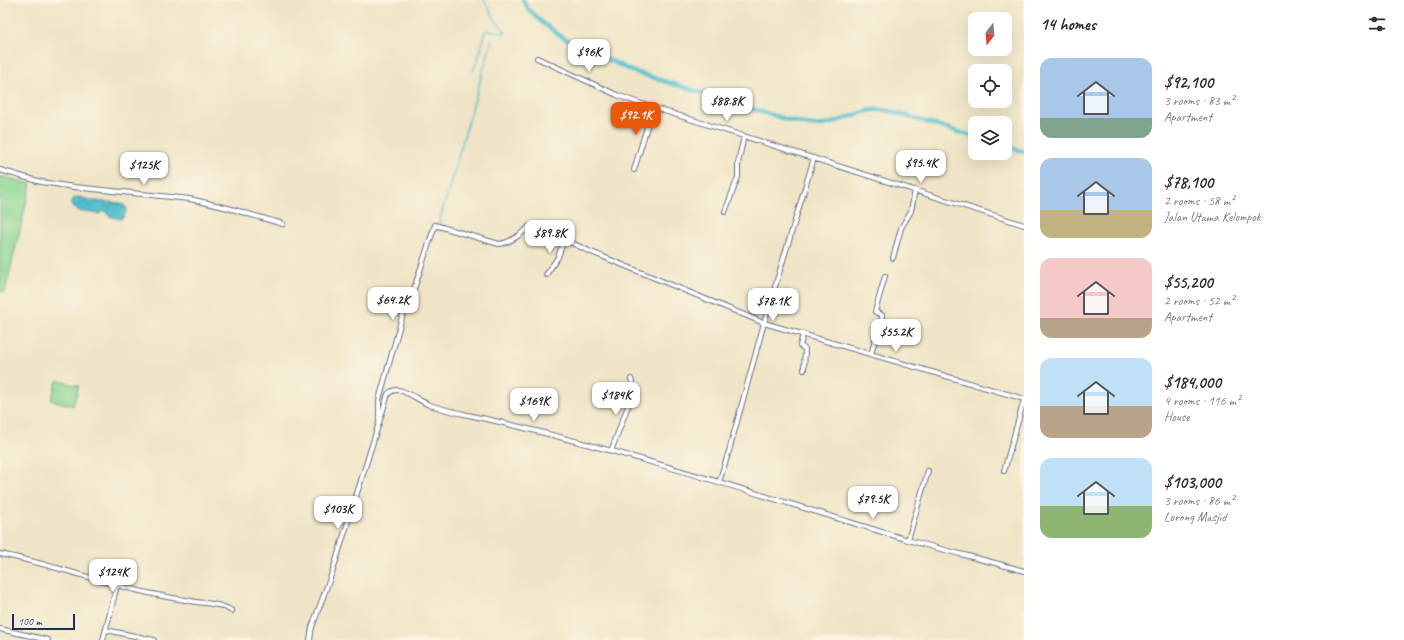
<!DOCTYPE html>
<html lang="en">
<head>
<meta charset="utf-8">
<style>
	:root { --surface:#fff; --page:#f7f7f7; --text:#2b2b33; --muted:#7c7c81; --accent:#ea580c }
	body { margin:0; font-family:Caveat,sans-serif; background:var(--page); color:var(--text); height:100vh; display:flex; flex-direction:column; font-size:15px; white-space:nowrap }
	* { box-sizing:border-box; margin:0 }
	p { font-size:13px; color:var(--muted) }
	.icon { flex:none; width:22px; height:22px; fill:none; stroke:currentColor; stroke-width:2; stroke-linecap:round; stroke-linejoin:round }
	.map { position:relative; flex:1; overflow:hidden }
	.sheet { display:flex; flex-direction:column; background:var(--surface); width:380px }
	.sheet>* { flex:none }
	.needle { width:26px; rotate:196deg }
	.tools { position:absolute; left:968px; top:12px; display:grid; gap:8px }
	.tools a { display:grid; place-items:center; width:44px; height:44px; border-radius:8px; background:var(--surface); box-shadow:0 4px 16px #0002; font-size:20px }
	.scale { position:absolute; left:12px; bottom:10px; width:63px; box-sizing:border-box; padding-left:4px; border:2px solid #1b2f5e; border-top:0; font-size:11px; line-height:14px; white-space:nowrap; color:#1b2f5e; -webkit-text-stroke:3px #fcf5e5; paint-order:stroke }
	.price { position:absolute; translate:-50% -34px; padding:0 9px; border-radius:8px; background:#fff; color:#222; font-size:13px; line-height:26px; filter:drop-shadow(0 1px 2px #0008) }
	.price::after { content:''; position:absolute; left:50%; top:24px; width:12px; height:9px; margin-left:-6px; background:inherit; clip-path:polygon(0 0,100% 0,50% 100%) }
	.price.on { background:var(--accent); color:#fff }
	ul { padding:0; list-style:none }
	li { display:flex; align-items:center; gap:12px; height:100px; padding:0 16px }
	li span { display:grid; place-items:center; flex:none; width:112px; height:80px; border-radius:12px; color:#555 }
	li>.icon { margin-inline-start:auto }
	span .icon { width:48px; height:48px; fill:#fffc; stroke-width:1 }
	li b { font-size:17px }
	h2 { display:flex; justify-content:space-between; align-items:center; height:48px; padding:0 16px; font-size:17px }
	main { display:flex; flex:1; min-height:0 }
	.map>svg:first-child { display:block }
	.grass { fill:#8bd693; stroke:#538278 }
	.water { fill:url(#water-waves); stroke:#377796 }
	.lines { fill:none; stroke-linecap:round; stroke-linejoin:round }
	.stream { stroke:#53bfcd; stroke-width:1.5 }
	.canal { stroke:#53bfcd; stroke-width:4.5 }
	.street-casing { stroke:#656e82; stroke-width:6 }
	.street { stroke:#fff; stroke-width:4 }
</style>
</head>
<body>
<main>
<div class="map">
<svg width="1024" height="640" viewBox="0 0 1024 640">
	<defs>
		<pattern id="water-waves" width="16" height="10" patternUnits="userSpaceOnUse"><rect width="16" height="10" fill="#53bfcd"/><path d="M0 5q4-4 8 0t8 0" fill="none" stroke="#449caa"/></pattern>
	</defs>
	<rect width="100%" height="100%" fill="#fcf5e5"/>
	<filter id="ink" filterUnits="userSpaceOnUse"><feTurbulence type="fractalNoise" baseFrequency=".025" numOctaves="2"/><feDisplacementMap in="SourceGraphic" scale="8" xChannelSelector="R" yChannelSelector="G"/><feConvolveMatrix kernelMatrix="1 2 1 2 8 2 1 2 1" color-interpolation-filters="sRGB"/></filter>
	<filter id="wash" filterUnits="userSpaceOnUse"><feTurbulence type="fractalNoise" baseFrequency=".012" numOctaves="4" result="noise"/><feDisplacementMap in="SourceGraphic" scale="16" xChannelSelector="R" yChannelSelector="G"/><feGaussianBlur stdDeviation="0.9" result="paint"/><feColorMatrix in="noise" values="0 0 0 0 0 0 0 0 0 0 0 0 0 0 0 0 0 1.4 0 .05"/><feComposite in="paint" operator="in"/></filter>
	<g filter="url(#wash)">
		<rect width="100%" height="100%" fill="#efe4c5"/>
		<path class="grass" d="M0,176L31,184L5,292L0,291Z
			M57,380L79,386L73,406L51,400Z"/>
		<path class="water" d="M79,197L94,201L121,203L127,208L124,217L120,219L109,216L105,211H103L99,214L79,211L72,206L71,203L74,198Z"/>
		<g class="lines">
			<path class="stream" d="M473,71L480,53L486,30L503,33L506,32L496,21L484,0
				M439,223L492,40"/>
			<path class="canal" d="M523,0L528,9L544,24L564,38L632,71L785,119C797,122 810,127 822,125C840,123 856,112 874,110C879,109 884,110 890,111L975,137
				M1005,146L1024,152"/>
		</g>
	</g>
	<g filter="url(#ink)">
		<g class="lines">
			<defs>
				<path id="street" d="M537,58L617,95L636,102L1024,225
					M0,170L41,182L74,187L190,199L228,208L283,224
					M634,170L653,107
					M725,212L738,177V163L744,136
					M893,258L901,228L911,211L915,190
					M546,275L558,257L564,240
					M803,334L800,346L805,349L804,370
					M871,354L882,317V315L875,312L885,276
					M379,423V400L402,317L412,295L435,225L499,244C511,243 522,233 530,226H535L589,251L764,323L1024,399
					M611,451L631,398L634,387L631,379
					M1004,471L1024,400
					M719,482L729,451L764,323L814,158
					M908,540L928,471
					M0,554C52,564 101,583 153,594C165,597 178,599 191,601C205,604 221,603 232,611
					M0,629L48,640
					M106,630L154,640
					M103,640L117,586
					M310,640L312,627L333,570L388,394C391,391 393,390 397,390C407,390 420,402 430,405C447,411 464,414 482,418C626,451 767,497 908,540C946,551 986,560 1024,571"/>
			</defs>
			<use href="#street" class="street-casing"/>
			<use href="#street" class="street"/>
		</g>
	</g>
</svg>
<div class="tools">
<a><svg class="needle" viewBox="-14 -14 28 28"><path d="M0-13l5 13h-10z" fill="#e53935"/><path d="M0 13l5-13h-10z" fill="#7c7c81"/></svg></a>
<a><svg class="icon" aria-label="locate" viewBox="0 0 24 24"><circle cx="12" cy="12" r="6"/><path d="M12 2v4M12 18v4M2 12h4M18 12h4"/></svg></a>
<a><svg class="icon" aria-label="layers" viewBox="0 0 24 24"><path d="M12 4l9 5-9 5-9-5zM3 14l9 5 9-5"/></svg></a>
</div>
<div class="scale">100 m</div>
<b class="price" style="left:589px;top:73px">$96K</b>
<b class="price" style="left:727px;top:122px">$88.8K</b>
<b class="price on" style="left:636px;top:136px">$92.1K</b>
<b class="price" style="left:921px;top:184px">$95.4K</b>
<b class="price" style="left:144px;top:186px">$125K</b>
<b class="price" style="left:550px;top:254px">$89.8K</b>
<b class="price" style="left:393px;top:321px">$64.2K</b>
<b class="price" style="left:773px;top:322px">$78.1K</b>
<b class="price" style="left:896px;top:353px">$55.2K</b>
<b class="price" style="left:616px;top:416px">$184K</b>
<b class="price" style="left:534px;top:422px">$169K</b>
<b class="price" style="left:873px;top:520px">$79.5K</b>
<b class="price" style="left:338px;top:530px">$103K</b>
<b class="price" style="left:113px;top:593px">$124K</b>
</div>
<section class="sheet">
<h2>14 homes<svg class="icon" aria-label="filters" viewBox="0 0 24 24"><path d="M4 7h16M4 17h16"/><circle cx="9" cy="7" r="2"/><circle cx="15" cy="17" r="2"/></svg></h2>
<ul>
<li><span style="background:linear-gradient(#a9c7e8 75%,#7fa58c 0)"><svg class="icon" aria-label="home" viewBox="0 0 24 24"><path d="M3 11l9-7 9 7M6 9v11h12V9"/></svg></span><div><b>$92,100</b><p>3 rooms · 83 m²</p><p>Apartment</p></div></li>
<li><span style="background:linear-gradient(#a9c7e8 65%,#c2b280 0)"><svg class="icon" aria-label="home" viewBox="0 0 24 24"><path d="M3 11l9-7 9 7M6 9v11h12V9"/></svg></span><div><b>$78,100</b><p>2 rooms · 58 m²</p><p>Jalan Utama Kelompok</p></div></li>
<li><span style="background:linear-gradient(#f6c9c9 75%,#b9a48a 0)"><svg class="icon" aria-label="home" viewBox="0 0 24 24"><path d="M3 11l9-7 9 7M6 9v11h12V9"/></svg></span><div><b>$55,200</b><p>2 rooms · 52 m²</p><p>Apartment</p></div></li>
<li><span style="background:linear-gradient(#bfe0f5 60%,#b9a48a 0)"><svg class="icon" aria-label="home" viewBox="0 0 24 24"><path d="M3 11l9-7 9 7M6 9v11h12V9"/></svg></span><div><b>$184,000</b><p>4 rooms · 116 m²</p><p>House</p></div></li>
<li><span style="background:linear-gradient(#bfe0f5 60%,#8fb573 0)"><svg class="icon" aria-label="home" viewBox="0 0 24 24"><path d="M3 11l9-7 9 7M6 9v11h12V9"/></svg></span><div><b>$103,000</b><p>3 rooms · 86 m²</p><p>Lorong Masjid</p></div></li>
</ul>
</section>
</main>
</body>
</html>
